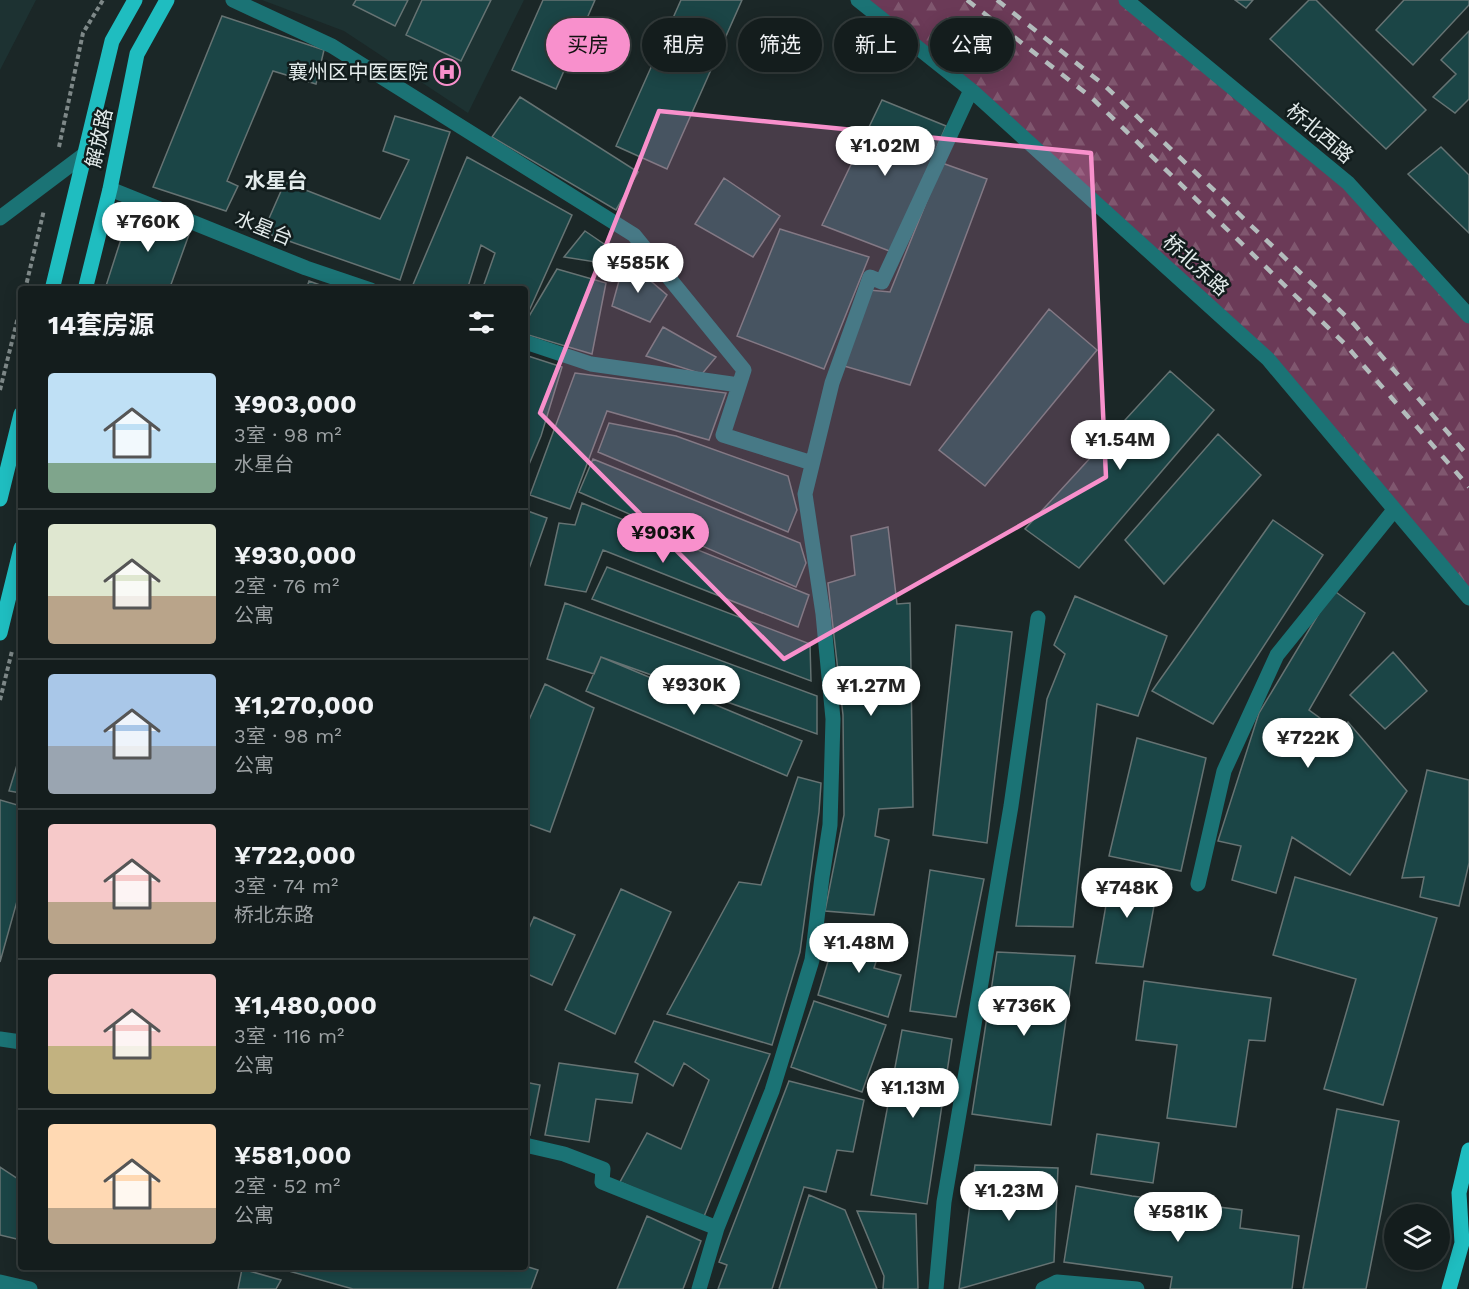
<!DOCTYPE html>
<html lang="zh">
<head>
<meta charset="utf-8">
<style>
	:root { --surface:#141d1d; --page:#212a2a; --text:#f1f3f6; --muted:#9da2a4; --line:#333b3b; --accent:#f890cc }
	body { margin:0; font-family:"Work Sans","Noto Sans SC",sans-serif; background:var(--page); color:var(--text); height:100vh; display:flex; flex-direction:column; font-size:22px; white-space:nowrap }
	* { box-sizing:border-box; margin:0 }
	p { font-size:20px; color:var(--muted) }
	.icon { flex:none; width:33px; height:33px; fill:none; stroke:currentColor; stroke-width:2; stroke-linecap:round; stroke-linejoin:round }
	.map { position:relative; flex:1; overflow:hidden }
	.side { position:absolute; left:18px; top:286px; width:510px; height:984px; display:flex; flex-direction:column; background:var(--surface); border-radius:6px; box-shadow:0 3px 15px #0003,0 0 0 2px var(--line) }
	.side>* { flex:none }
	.hud { position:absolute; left:546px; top:18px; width:570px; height:54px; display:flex; gap:12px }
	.controls { position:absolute; left:1384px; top:1204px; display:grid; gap:12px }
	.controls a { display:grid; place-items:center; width:66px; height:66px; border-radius:50%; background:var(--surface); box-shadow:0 3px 15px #0003,0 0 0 2px var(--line); font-size:30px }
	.price { position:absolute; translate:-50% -51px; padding:0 14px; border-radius:21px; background:#fff; color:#222; font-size:20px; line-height:39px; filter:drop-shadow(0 2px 3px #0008) }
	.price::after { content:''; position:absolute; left:50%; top:36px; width:18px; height:14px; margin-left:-9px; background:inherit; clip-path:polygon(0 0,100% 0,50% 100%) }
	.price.current { background:var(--accent); color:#111 }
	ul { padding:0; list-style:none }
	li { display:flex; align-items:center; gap:18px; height:150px; padding:0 30px }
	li+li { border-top:2px solid var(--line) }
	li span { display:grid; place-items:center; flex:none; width:168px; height:120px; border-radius:6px; color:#555 }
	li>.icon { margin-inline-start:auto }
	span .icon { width:72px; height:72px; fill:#fffc; stroke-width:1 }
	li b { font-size:26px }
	h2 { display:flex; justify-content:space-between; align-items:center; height:72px; padding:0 30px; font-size:26px }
	.pill { padding:0 21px; border-radius:27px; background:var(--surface); box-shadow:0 3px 15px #0003,0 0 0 2px var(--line); font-size:21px; line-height:54px }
	.pill.current { background:var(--accent); color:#111 }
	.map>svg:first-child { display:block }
	.built { fill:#1d3232 }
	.forest { fill:url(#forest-firs) }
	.building { fill:#1b4546; stroke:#667373; stroke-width:1.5 }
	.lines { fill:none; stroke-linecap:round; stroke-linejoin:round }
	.path { stroke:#7e8888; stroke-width:4; stroke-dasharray:4.5 3; stroke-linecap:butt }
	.minor { stroke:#1b7375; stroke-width:15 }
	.major { stroke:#1fbdc0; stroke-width:15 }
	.rail { stroke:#b3bcbc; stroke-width:4.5; stroke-dasharray:10 10; stroke-linecap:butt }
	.marked { fill:#f890cc; fill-opacity:0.2; stroke:#f890cc; stroke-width:4.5; stroke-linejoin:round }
	.labels { text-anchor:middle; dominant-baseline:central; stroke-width:5; stroke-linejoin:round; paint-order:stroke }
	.poi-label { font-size:20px; fill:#e3ebeb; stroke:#121d1d; text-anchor:end }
	.street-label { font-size:20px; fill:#e3ebeb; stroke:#121d1d }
	.neighbourhood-label { font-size:21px; font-weight:bold; fill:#e3ebeb; stroke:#121d1d }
</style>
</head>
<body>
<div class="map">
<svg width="1469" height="1289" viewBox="0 0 1469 1289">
	<defs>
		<pattern id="forest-firs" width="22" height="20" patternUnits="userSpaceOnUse" patternTransform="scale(1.5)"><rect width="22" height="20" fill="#6b3a57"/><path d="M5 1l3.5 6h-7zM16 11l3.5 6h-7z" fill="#80576f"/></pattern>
	</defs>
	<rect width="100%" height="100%" fill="#1b2727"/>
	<path class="built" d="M0,0H36L0,70Z
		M262,0H524L468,113L344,31Z"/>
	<path class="forest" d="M858,0H1126L1348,183L1469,316V598L1268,359Z"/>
	<path class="building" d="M356,0H408L395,26L353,5Z
		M422,0H491L461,61L406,35Z
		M543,0H595L556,89L512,70Z
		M681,0H742L667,169L616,146Z
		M1235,0H1253L1246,8Z
		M1309,0H1316L1426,110L1386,149L1270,39Z
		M1404,0H1469V5L1413,65L1376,30Z
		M222,16L324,50L316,84L273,71L227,181L238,186L226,211L153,187Z
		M1469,31V99L1455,113L1433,97L1456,74L1441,60Z
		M520,97L638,172L616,210L492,137Z
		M882,100L946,126L892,252L822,225Z
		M395,116L450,132L400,280L263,232L285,182L380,219L409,160L383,151Z
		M1441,147L1469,175V233L1408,174Z
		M467,157L572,215L525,320V290H482L495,253L481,245L467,290H420L412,287Z
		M942,163L987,179L910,385L844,366L869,290L890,292Z
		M724,178L780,216L753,257L695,224Z
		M131,208L191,229L169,290L105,289Z
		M780,229L869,257L824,369L737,336Z
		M585,231L607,246L602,263L564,257Z
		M625,259L667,295L650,322L612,306Z
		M557,269L606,283L592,354L525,334V323Z
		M309,281L334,290H306Z
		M1049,309L1097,350L985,486L939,450Z
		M663,327L716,357L702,374L646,356Z
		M525,355L562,367L541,436L525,474Z
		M1170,371L1214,410L1079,568L1025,529Z
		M575,373L726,393L709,440L607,411L570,509L530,495Z
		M609,423L676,436L788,476L797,510L788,532L598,452Z
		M1218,434L1261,475L1164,584L1125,540Z
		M593,459L800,543L806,563L796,587L579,492Z
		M582,503L809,595L798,627L603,550L586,592L545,585L559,523L575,525Z
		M525,510L547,518L525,580Z
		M1273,520L1323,555L1213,724L1152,691Z
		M888,527L897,604L910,603L913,807L879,809L875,836L889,840L874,915L825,911L844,815L843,715L828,583L855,575L851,536Z
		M607,567L810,644L811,681L592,599Z
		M1333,590L1365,613L1309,710L1338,731L1348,722L1407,791L1350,875L1292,837L1276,893L1232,880L1241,846L1218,841L1259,713Z
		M1075,596L1167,636L1138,716L1097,704L1073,927L1016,926L1047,699L1065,654L1054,645Z
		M565,603L817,696V734L601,657L594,674L547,659Z
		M956,625L1012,632L987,843L933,835Z
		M1393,652L1427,691L1385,729L1350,695Z
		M601,657L802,741L787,776L586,691Z
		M545,684L594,708L550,832L525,823V729Z
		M1137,738L1206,758L1181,871L1109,856Z
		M21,752V793L9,791Z
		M1427,770L1469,780V863L1459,906L1420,897L1424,877L1402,878Z
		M798,777L821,783L819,812L800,952L772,1045L667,1014L739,882L761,885Z
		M0,800L21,806V887L0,962Z
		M930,870L984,879L956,1017L910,1011Z
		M1112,870L1159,878L1143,967L1096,963Z
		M1295,877L1437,918L1383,1105L1324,1089L1356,979L1273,955Z
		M621,889L671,912L615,1034L565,1010Z
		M534,917L575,935L552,985L525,973V937Z
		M838,928L883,940L874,968L901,975L888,1017L818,995Z
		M997,952L1075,956L1051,1125L972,1114Z
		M1144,981L1271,998L1265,1041L1249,1040L1236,1127L1167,1118L1177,1045L1136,1040Z
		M814,1001L886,1025L862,1092L791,1067Z
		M654,1021L770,1054L703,1219L620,1182L647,1133L681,1149L709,1080L684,1063L673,1086L635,1062Z
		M902,1030L952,1039L927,1204L871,1195Z
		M559,1063L638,1074L632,1103L596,1099L589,1142L545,1135Z
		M789,1081L864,1100L853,1152L837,1150L826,1192L804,1187L772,1289H718L727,1265L719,1262Z
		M525,1082L540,1085L530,1135L525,1134Z
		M1337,1109L1399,1121L1366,1289H1303Z
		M1097,1134L1159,1143L1153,1183L1091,1174Z
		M975,1165L1058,1168L1054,1262L959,1289Z
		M0,1167L21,1181V1240L0,1235Z
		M1076,1186L1132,1196L1242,1210L1240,1228L1299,1236L1292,1289H1170L1172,1277L1064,1262Z
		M809,1195L845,1210L877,1289H779Z
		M857,1211L916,1214L918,1289H883L884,1276Z
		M647,1216L701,1241L683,1289H617Z
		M525,1266L538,1270L531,1289H353L278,1268Z
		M242,1269L281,1280L276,1289H238Z"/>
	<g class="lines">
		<path class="path" d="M59,147L83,33L103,0
			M25,290L44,210
			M0,390L21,305
			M0,700L12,651"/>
		<path class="minor" d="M233,0L332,46L634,235L744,370L723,435L812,463
			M858,0L971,90L1268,359L1469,598
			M1126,0L1348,183L1469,316
			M110,189L306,268L371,290
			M0,218L85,154
			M525,342L591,364L739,385
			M1198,884L1224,771L1277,655L1394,510
			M0,1039L21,1042
			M525,1145L564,1154L603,1169L602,1182L717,1228
			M0,1282L30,1289
			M699,1289L717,1228L772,1091L812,960L822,877L830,825L833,719L823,614L805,494L832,383L870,277L882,282L971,90
			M936,1289L944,1202L1011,806L1038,618
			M1043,1289L1057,1282L1137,1289"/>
		<path class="major" d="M52,290L112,41L135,0
			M85,290L110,189L137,54L167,0
			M0,499L21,414
			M0,633L21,548
			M1449,1289L1462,1243L1459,1193L1469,1150"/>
		<path class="rail" d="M967,0L1092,98L1344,343L1469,487
			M997,0L1104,85L1354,324L1469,457"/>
	</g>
	<path class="marked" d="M659,111L1091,153L1106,477L784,659L540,413Z"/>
	<defs>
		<symbol id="hospital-ring" viewBox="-11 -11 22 22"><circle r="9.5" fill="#121d1d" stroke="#f890cc" stroke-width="1.5"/><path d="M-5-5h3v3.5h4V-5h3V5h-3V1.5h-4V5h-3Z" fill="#f890cc"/></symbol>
	</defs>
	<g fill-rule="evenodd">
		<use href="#hospital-ring" x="432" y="57" width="30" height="30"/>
	</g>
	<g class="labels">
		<g class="poi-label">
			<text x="428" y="72">襄州区中医医院</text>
		</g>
		<g class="street-label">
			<text transform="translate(1320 133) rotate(40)">桥北西路</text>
			<text transform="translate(99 138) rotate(-78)">解放路</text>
			<text transform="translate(264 228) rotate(22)">水星台</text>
			<text transform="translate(1196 265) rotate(42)">桥北东路</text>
		</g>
		<g class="neighbourhood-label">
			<text x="276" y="180">水星台</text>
		</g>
	</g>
</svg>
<div class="controls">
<a><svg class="icon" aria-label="layers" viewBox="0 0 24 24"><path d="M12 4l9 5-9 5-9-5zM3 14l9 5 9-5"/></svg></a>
</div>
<b class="price" style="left:885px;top:177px">¥1.02M</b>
<b class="price" style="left:148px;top:253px">¥760K</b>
<b class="price" style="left:638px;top:294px">¥585K</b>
<b class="price" style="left:1120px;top:471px">¥1.54M</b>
<b class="price current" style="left:663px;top:564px">¥903K</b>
<b class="price" style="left:694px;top:716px">¥930K</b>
<b class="price" style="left:871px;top:717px">¥1.27M</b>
<b class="price" style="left:1308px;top:769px">¥722K</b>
<b class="price" style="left:1127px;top:919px">¥748K</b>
<b class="price" style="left:859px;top:974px">¥1.48M</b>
<b class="price" style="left:1024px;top:1037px">¥736K</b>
<b class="price" style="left:913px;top:1119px">¥1.13M</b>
<b class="price" style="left:1009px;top:1222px">¥1.23M</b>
<b class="price" style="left:1178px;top:1243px">¥581K</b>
<div class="hud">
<a class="pill current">买房</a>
<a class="pill">租房</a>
<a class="pill">筛选</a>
<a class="pill">新上</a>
<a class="pill">公寓</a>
</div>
<section class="side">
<h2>14套房源<svg class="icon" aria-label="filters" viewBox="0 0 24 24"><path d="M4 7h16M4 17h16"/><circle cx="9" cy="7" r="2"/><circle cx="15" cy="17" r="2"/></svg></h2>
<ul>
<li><span style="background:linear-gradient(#bfe0f5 75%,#7fa58c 0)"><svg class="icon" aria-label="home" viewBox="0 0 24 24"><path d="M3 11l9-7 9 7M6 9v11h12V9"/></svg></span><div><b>¥903,000</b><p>3室 · 98 m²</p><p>水星台</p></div></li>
<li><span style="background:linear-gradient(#dfe7d0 60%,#b9a48a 0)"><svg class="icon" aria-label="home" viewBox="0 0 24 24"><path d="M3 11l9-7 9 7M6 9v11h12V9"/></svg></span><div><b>¥930,000</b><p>2室 · 76 m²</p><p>公寓</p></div></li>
<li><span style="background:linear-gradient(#a9c7e8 60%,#9aa5b1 0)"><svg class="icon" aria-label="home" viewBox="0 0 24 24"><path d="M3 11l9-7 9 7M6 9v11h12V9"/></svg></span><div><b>¥1,270,000</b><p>3室 · 98 m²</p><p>公寓</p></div></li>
<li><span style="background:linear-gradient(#f6c9c9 65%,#b9a48a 0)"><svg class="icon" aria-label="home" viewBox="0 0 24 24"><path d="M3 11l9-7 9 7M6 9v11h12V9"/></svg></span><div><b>¥722,000</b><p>3室 · 74 m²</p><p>桥北东路</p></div></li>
<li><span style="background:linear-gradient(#f6c9c9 60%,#c2b280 0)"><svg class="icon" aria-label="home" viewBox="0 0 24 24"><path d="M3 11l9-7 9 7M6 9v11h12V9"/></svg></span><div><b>¥1,480,000</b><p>3室 · 116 m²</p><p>公寓</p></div></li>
<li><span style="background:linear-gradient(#ffd9b3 70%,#b9a48a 0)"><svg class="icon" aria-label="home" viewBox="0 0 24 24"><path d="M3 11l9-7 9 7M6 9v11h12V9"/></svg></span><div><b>¥581,000</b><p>2室 · 52 m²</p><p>公寓</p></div></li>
</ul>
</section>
</div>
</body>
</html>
